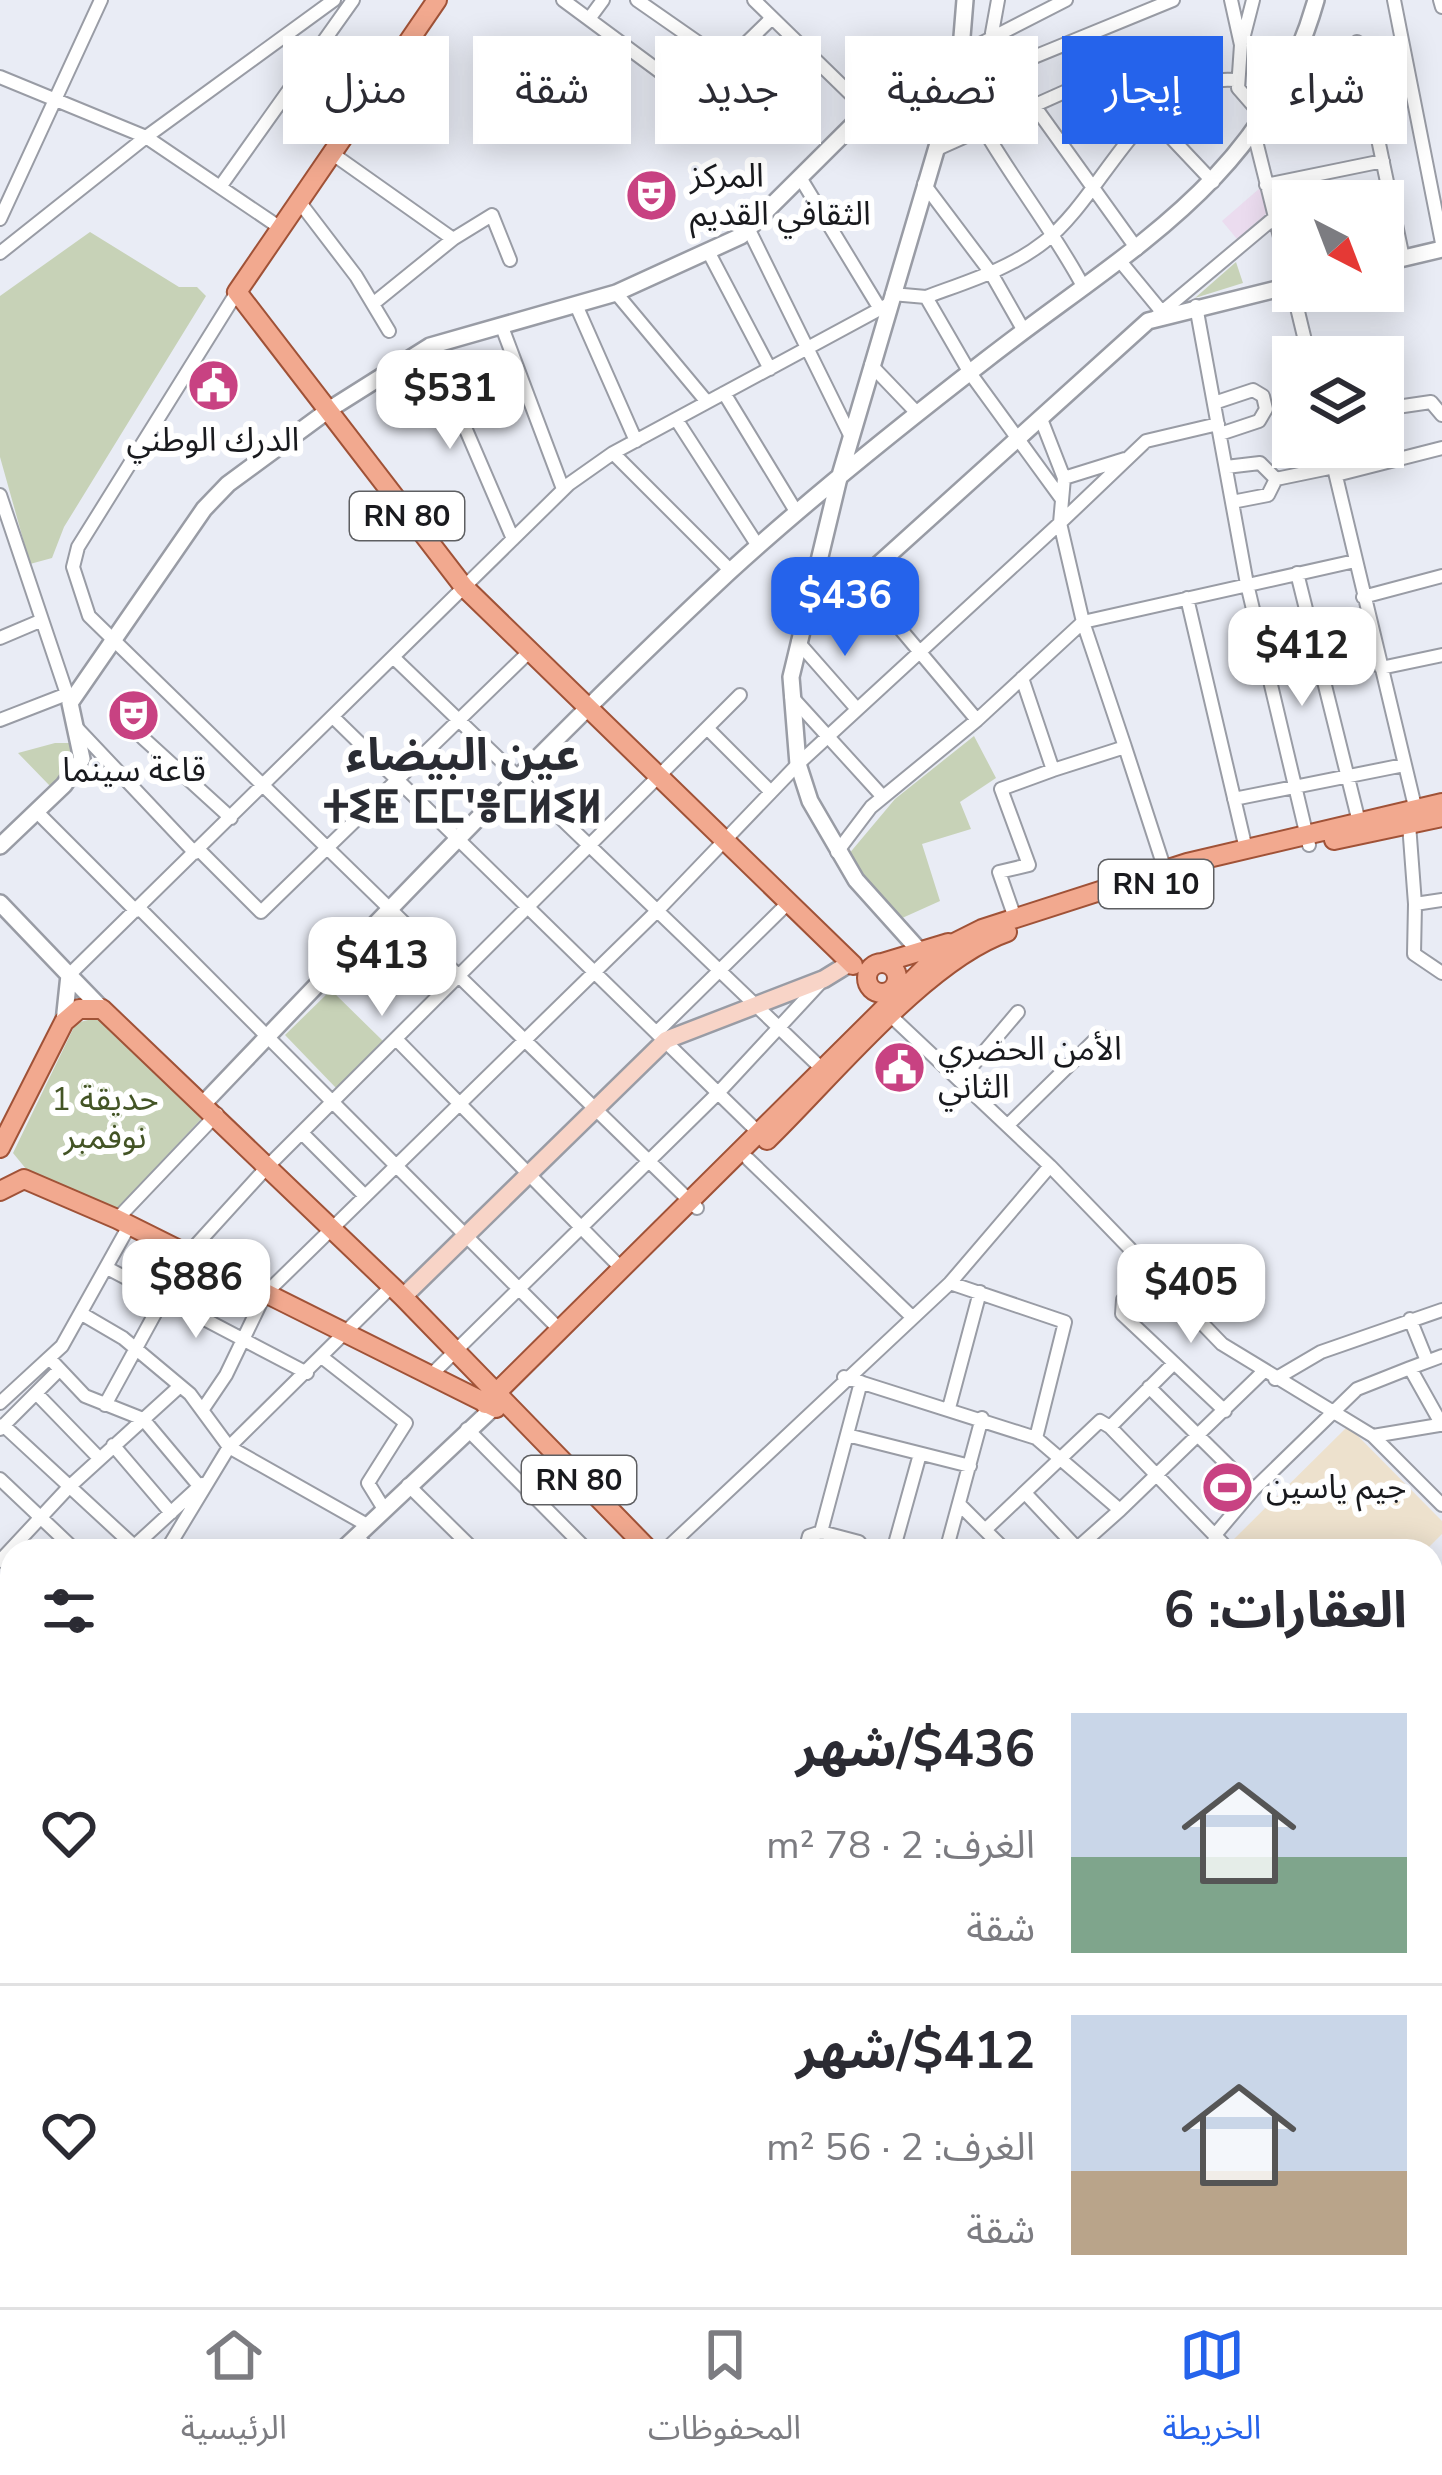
<!DOCTYPE html>
<html lang="ar">
<head>
<meta charset="utf-8">
<style>
	:root { --surface:#fff; --page:#f2f2f3; --text:#2b2b33; --muted:#7c7c81; --line:#e1e1e2; --accent:#2563eb }
	body { margin:0; font-family:"Nunito Sans","Noto Sans Arabic","Noto Sans Tifinagh",sans-serif; background:var(--page); color:var(--text); direction:rtl; height:100vh; display:flex; flex-direction:column; font-size:45px; white-space:nowrap }
	* { box-sizing:border-box; margin:0 }
	p { font-size:39px; color:var(--muted) }
	.icon { flex:none; width:66px; height:66px; fill:none; stroke:currentColor; stroke-width:2; stroke-linecap:round; stroke-linejoin:round }
	.map { position:relative; flex:1; overflow:hidden; direction:ltr }
	.drawer { position:absolute; left:0px; top:1539px; width:1443px; height:768px; display:flex; flex-direction:column; background:var(--surface); border-radius:36px 36px 0 0; box-shadow:0 6px 30px #0003; direction:rtl }
	.drawer>* { flex:none }
	.top-card { position:absolute; left:36px; top:36px; width:1371px; height:108px; direction:rtl; display:flex; gap:24px }
	.needle { width:78px; rotate:138deg }
	.fabs { position:absolute; left:1272px; top:180px; display:grid; gap:24px }
	.fabs a { display:grid; place-items:center; width:132px; height:132px; border-radius:0px; background:var(--surface); box-shadow:0 6px 30px #0003; font-size:60px }
	.price { position:absolute; translate:-50% -102px; padding:0 27px; border-radius:24px; background:#fff; color:#222; font-size:39px; line-height:78px; filter:drop-shadow(0 3px 6px #0008) }
	.price::after { content:''; position:absolute; left:50%; top:72px; width:36px; height:27px; margin-left:-18px; background:inherit; clip-path:polygon(0 0,100% 0,50% 100%) }
	.price.active { background:var(--accent); color:#fff }
	ul { padding:0; list-style:none }
	li { display:flex; align-items:center; gap:36px; height:300px; padding:0 36px }
	li+li { border-top:3px solid var(--line) }
	li span { display:grid; place-items:center; flex:none; width:336px; height:240px; border-radius:0px; color:#555 }
	li>.icon { margin-inline-start:auto }
	span .icon { width:144px; height:144px; fill:#fffc; stroke-width:1 }
	li b { font-size:51px }
	h2 { display:flex; justify-content:space-between; align-items:center; height:144px; padding:0 36px; font-size:51px }
	.chip { padding:0 42px; border-radius:0px; background:var(--surface); box-shadow:0 6px 30px #0003; font-size:42px; line-height:108px }
	.chip.active { background:var(--accent); color:#fff }
	.dock { display:flex; justify-content:space-around; align-items:center; height:168px; border-top:3px solid var(--line); background:var(--surface); font-size:33px; color:var(--muted) }
	.dock a { display:grid; justify-items:center; gap:6px }
	.dock .active { color:var(--accent) }
	.map>svg:first-child { display:block }
	.industrial { fill:#ede1cd }
	.medical { fill:#ebdcef }
	.green { fill:#c7d2b7 }
	.lines { fill:none; stroke-linecap:round; stroke-linejoin:round }
	.minor-casing { stroke:#999ca5; stroke-width:16 }
	.tertiary-casing { stroke:#999ca5; stroke-width:20 }
	.secondary-casing { stroke:#999ca5; stroke-width:21 }
	.primary-casing { stroke:#a05237; stroke-width:22 }
	.minor { stroke:#fff; stroke-width:12 }
	.tertiary { stroke:#fff; stroke-width:15 }
	.secondary { stroke:#f8d4c7; stroke-width:16 }
	.primary { stroke:#f2a98f; stroke-width:18 }
	.labels { text-anchor:middle; dominant-baseline:central; stroke-width:12; stroke-linejoin:round; paint-order:stroke }
	.shield { fill:#fff; stroke:#5e5f62; stroke-width:3 }
	.shield-label { font-size:30px; font-weight:bold; fill:#191a1e }
	.poi-label { font-size:33px; fill:#191a1e; stroke:#fff; text-anchor:start }
	.park-label { font-size:33px; fill:#435425; stroke:#fff }
	.district-label { font-size:45px; font-weight:bold; fill:#2a2c33; stroke:#fff }
</style>
</head>
<body>
<div class="map">
<svg width="1442" height="2307" viewBox="0 0 1442 2307">
	<rect width="100%" height="100%" fill="#e9ecf5"/>
	<path class="industrial" d="M1348,1426L1442,1521V1534L1425,1551H1236L1229,1544Z"/>
	<path class="medical" d="M1260,188L1267,213L1237,239L1222,221Z"/>
	<path class="green" d="M90,232L179,287H197L206,296L64,527L52,558L30,564L0,457V296Z
		M1236,262L1243,283L1195,298Z
		M974,736L996,778L960,802L971,829L922,844L940,901L900,919L848,855L895,799Z
		M55,743H72L71,764L50,786L18,753Z
		M331,990L384,1042L337,1089L285,1035Z
		M96,1018L115,1027L203,1117L115,1211L31,1175L13,1153L76,1023Z"/>
	<g class="lines">
		<defs>
			<path id="minor" d="M563,0L686,91L696,92L772,18
				M637,0L726,62
				M754,0L868,111
				M1231,0L1241,45L1238,88L1265,119
				M1394,0L1442,243
				M1440,0L1442,7
				M589,19L603,0
				M992,33L998,0
				M1243,39L1253,0
				M974,47L1066,0
				M983,62L1007,68L1173,0
				M1296,65L1353,53L1357,42
				M1007,68L1137,249
				M0,77L146,137L279,227
				M959,80C991,155 1046,216 1084,288
				M1254,133L1293,289
				M935,150L1109,72L1213,182
				M330,152L453,239L374,303
				M801,179L880,309
				M924,184L991,273L1024,331
				M1266,185L1383,161
				M220,187L353,0
				M298,200L356,276L389,331
				M0,219L101,0
				M749,230L851,437
				M453,239L492,215L510,260
				M0,253L146,137L334,0
				M709,253L770,369
				M1403,258L1370,101L1376,90L1409,80
				M1120,261L1162,312
				M1293,291L1309,357
				M237,292L78,547L73,567L89,616L697,1208
				M616,293L707,402
				M892,294L926,297
				M576,305L636,441
				M1196,306L1247,584L1309,845
				M1157,316L1274,218
				M502,327L563,489
				M430,346L513,539
				M871,365L917,413
				M724,393L797,513
				M1214,403L1253,390L1263,396L1266,409L1259,421L1220,434
				M1383,409L1431,402L1442,415
				M676,419L758,546
				M1329,447L1417,815
				M613,453L731,571
				M1226,467L1260,463L1276,479L1268,495L1232,502
				M1336,475L1442,448
				M1064,478L1125,459
				M1276,479L1334,467
				M0,495L70,703
				M1061,498L970,373L926,297C966,282 1010,269 1044,242C1106,194 1144,72 1236,80
				M1297,573L1359,822
				M860,581L977,720
				M1363,597L1442,576
				M1187,598L1246,849
				M0,638L40,621
				M798,642L857,709
				M394,658L821,1068
				M1381,668L1442,655
				M1022,678L1053,770L1125,747L1083,622L1060,523L1146,441L1218,424
				M791,696L883,797
				M334,718L758,1132
				M0,720L67,694
				M77,728L195,853
				M707,728L771,792
				M143,738L231,818
				M1125,747L1165,870
				M1234,799L1404,765
				M36,811L136,911
				M1409,824L1415,904L1442,900
				M199,850L261,912L530,651
				M837,852L871,807L977,720L1083,622L1355,561
				M1415,904L1414,954L1442,973
				M139,908L559,1329
				M1015,918L999,872L1029,865L1001,789L1053,770
				M69,975L569,484L613,453L889,304
				M893,1018L1050,1166L1222,1344L1373,1436L1442,1505
				M657,1032L787,904
				M396,1039L621,1268
				M961,1079L1018,1012
				M1008,1125L1100,1035
				M302,1133L364,1195
				M748,1159L911,1316
				M117,1219L217,1114
				M107,1268L307,1373
				M950,1283L1065,1322L1036,1438
				M1164,1283L1123,1300L1122,1314L1225,1411
				M82,1314L123,1338L190,1394L229,1447L367,1525
				M1410,1319L1427,1361
				M1442,1356L1410,1368L1442,1425
				M323,1358L406,1423L368,1483L384,1509
				M51,1360L85,1396L143,1419L200,1487
				M1174,1363L1110,1427L1230,1551
				M429,1377L719,1092L823,980
				M844,1377L1036,1438L1120,1510L1263,1372
				M1275,1379L1321,1352L1442,1310
				M1149,1387L1253,1490L1357,1389L1410,1368
				M36,1393L99,1458
				M0,1403L62,1346L129,1226
				M105,1405L187,1255L268,1166L740,695
				M949,1408L980,1292
				M203,1409L226,1375L265,1294L657,911L798,764L1060,523L1064,478L1041,419
				M3,1425L134,1546
				M0,1429L59,1370
				M467,1429L588,1551
				M847,1435L970,1466
				M1373,1436L1439,1425
				M113,1445L171,1513
				M0,1479L75,1550
				M408,1485L475,1551
				M1026,1494L1076,1547
				M960,1505L1006,1551
				M985,1530L1100,1421L1110,1427
				M821,1532L859,1542L865,1551
				M356,1536L371,1551
				M1214,1536L1253,1490
				M129,1551L202,1484
				M166,1551L229,1447L391,1287
				M616,1551L643,1544
				M664,1551L950,1283L1050,1166
				M805,1551L809,1536L821,1532L861,1382
				M893,1551L920,1454
				M946,1551L982,1418
				M1074,1551L1120,1510
				M0,1561L69,1487L180,1386
				M1431,1601L1442,1598
				M0,1612L12,1602
				M0,1670L12,1682
				M1431,1707L1442,1696
				M1431,1737L1442,1730
				M0,1765L12,1778
				M1431,1788L1442,1801
				M1431,1895L1442,1886
				M1431,1908L1442,1923
				M0,1919L12,1917
				M1431,2006L1442,2008
				M0,2025L12,2021
				M1431,2034L1442,2023
				M0,2089L12,2085
				M0,2143L12,2173
				M1431,2148L1442,2112
				M1431,2175L1442,2179
				M0,2212L12,2208
				M1431,2260L1442,2263
				M0,2292L12,2288
				M54,2295L58,2307
				M158,2295L160,2307
				M222,2295V2307
				M899,2295L910,2307
				M975,2295L986,2307
				M1046,2295L1057,2307
				M1107,2295L1117,2307
				M1352,2295L1355,2307
				M1021,2307L1034,2295
				M1069,2307L1083,2295
				M1187,2307L1199,2295
				M1370,2307H1399"/>
			<path id="tertiary" d="M957 60a13 13 0 1 1 26 0a13 13 0 1 1-26 0Z
				M961,49L965,0
				M1383,263L1442,249
				M800,627L860,581L1148,321L1293,285
				M0,846L64,785L82,759L70,703L204,509L228,484L330,409L430,346L616,293L741,236L914,64L929,55L956,57
				M0,903L69,975
				M918,949L856,880L810,801L798,764L791,677L838,482L960,69
				M64,1022L69,975L102,1009
				M204,1103C375,924 547,742 728,573C810,498 899,427 987,359C1125,251 1265,181 1316,0
				M341,1551L493,1408
				M0,1848L12,1830
				M454,2307L670,2303L771,2295"/>
			<path id="secondary" d="M403,1297L666,1040L824,979L850,963
				M810,2295L814,2307"/>
			<path id="primary" d="M437,0L237,292L464,587L853,965
				M1334,840L1442,817
				M867 978a15 15 0 1 1 30 0a15 15 0 1 1-30 0Z
				M882,963L948,943
				M767,1140C830,1079 926,960 1007,932
				M0,1148L64,1022L79,1009H102L403,1297L650,1551
				M0,1191L24,1179L117,1219L496,1408
				M485,1404L946,947L982,929L1187,863L1442,803
				M1274,2295L1284,2307
				M1291,2295L1301,2307"/>
		</defs>
		<use href="#minor" class="minor-casing"/>
		<use href="#tertiary" class="tertiary-casing"/>
		<use href="#secondary" class="secondary-casing"/>
		<use href="#primary" class="primary-casing"/>
		<use href="#minor" class="minor"/>
		<use href="#tertiary" class="tertiary"/>
		<use href="#secondary" class="secondary"/>
		<use href="#primary" class="primary"/>
	</g>
	<defs>
		<symbol id="theatre-disc" viewBox="-11 -11 22 22"><circle r="9.5" fill="#c84282" stroke="#fff"/><path d="M-5-5.5Q0-4 5-5.5V0Q5 5 0 6Q-5 5-5 0ZM-3.3-2.5H-1v1.5H-3.3ZM1-2.5H3.3v1.5H1ZM-2.8 1Q0 5.5 2.8 1Z" fill="#fff"/></symbol>
		<symbol id="civic-disc" viewBox="-11 -11 22 22"><circle r="9.5" fill="#c84282" stroke="#fff"/><path d="M-.6-6.5H3V-4.5H.6V-3L4-1V1h2V6H-6V1h2V-1L-.6-3ZM-1.2 2.5V6h2.4V2.5Z" fill="#fff"/></symbol>
		<symbol id="stadium-disc" viewBox="-11 -11 22 22"><circle r="9.5" fill="#c84282" stroke="#fff"/><path d="M0-5a6.5 5 0 1 0 0 10a6.5 5 0 1 0 0-10ZM-3.5-1.8h7v3.6h-7Z" fill="#fff"/></symbol>
	</defs>
	<g fill-rule="evenodd">
		<use href="#theatre-disc" x="622" y="166" width="59" height="59"/>
		<use href="#civic-disc" x="184" y="356" width="59" height="59"/>
		<use href="#theatre-disc" x="104" y="686" width="59" height="59"/>
		<use href="#civic-disc" x="870" y="1038" width="59" height="59"/>
		<use href="#stadium-disc" x="1198" y="1458" width="59" height="59"/>
	</g>
	<g class="labels">
		<g class="shield">
			<rect x="350" y="492" width="114" height="48" rx="9"/>
			<rect x="1099" y="860" width="114" height="48" rx="9"/>
			<rect x="522" y="1456" width="114" height="48" rx="9"/>
		</g>
		<g class="shield-label">
			<text x="407" y="516">RN 80</text>
			<text x="1156" y="884">RN 10</text>
			<text x="579" y="1480">RN 80</text>
		</g>
		<g class="poi-label">
			<text x="690" y="176">المركز<tspan x="690" dy="38">الثقافي القديم</tspan></text>
			<text x="213" y="440" text-anchor="middle">الدرك الوطني</text>
			<text x="134" y="770" text-anchor="middle">قاعة سينما</text>
			<text x="938" y="1049">الأمن الحضري<tspan x="938" dy="38">الثاني</tspan></text>
			<text x="1266" y="1487">جيم ياسين</text>
		</g>
		<g class="park-label">
			<text x="105" y="1099">حديقة 1<tspan x="105" dy="38">نوفمبر</tspan></text>
		</g>
		<g class="district-label">
			<text x="463" y="755">عين البيضاء<tspan x="463" dy="52">ⵜⵉⵟ ⵎⵎ'ⴻⵎⵍⵉⵍ</tspan></text>
		</g>
	</g>
</svg>
<div class="fabs">
<a><svg class="needle" viewBox="-14 -14 28 28"><path d="M0-13l5 13h-10z" fill="#e53935"/><path d="M0 13l5-13h-10z" fill="#7c7c81"/></svg></a>
<a><svg class="icon" aria-label="layers" viewBox="0 0 24 24"><path d="M12 4l9 5-9 5-9-5zM3 14l9 5 9-5"/></svg></a>
</div>
<b class="price" style="left:450px;top:452px">$531</b>
<b class="price active" style="left:845px;top:659px">$436</b>
<b class="price" style="left:1302px;top:709px">$412</b>
<b class="price" style="left:382px;top:1019px">$413</b>
<b class="price" style="left:196px;top:1341px">$886</b>
<b class="price" style="left:1191px;top:1346px">$405</b>
<div class="top-card">
<a class="chip">شراء</a>
<a class="chip active">إيجار</a>
<a class="chip">تصفية</a>
<a class="chip">جديد</a>
<a class="chip">شقة</a>
<a class="chip">منزل</a>
</div>
<section class="drawer">
<h2>العقارات: 6<svg class="icon" aria-label="filters" viewBox="0 0 24 24"><path d="M4 7h16M4 17h16"/><circle cx="9" cy="7" r="2"/><circle cx="15" cy="17" r="2"/></svg></h2>
<ul>
<li><span style="background:linear-gradient(#c9d6e8 60%,#7fa58c 0)"><svg class="icon" aria-label="home" viewBox="0 0 24 24"><path d="M3 11l9-7 9 7M6 9v11h12V9"/></svg></span><div><b>$436/شهر</b><p>الغرف: 2 · 78 m²</p><p>شقة</p></div><svg class="icon" aria-label="heart" viewBox="0 0 24 24"><path d="M12 20l-8-8c-3-5 5-10 8-4 3-6 11-1 8 4z"/></svg></li>
<li><span style="background:linear-gradient(#c9d6e8 65%,#b9a48a 0)"><svg class="icon" aria-label="home" viewBox="0 0 24 24"><path d="M3 11l9-7 9 7M6 9v11h12V9"/></svg></span><div><b>$412/شهر</b><p>الغرف: 2 · 56 m²</p><p>شقة</p></div><svg class="icon" aria-label="heart" viewBox="0 0 24 24"><path d="M12 20l-8-8c-3-5 5-10 8-4 3-6 11-1 8 4z"/></svg></li>
</ul>
</section>
</div>
<nav class="dock">
<a class="active"><svg class="icon" aria-label="map" viewBox="0 0 24 24"><path d="M3 6l6-2 6 2 6-2v14l-6 2-6-2-6 2zM9 4v14M15 6v14"/></svg>الخريطة</a>
<a><svg class="icon" aria-label="saved" viewBox="0 0 24 24"><path d="M7 4h10v16l-5-4-5 4z"/></svg>المحفوظات</a>
<a><svg class="icon" aria-label="home" viewBox="0 0 24 24"><path d="M3 11l9-7 9 7M6 9v11h12V9"/></svg>الرئيسية</a>
</nav>
</body>
</html>
